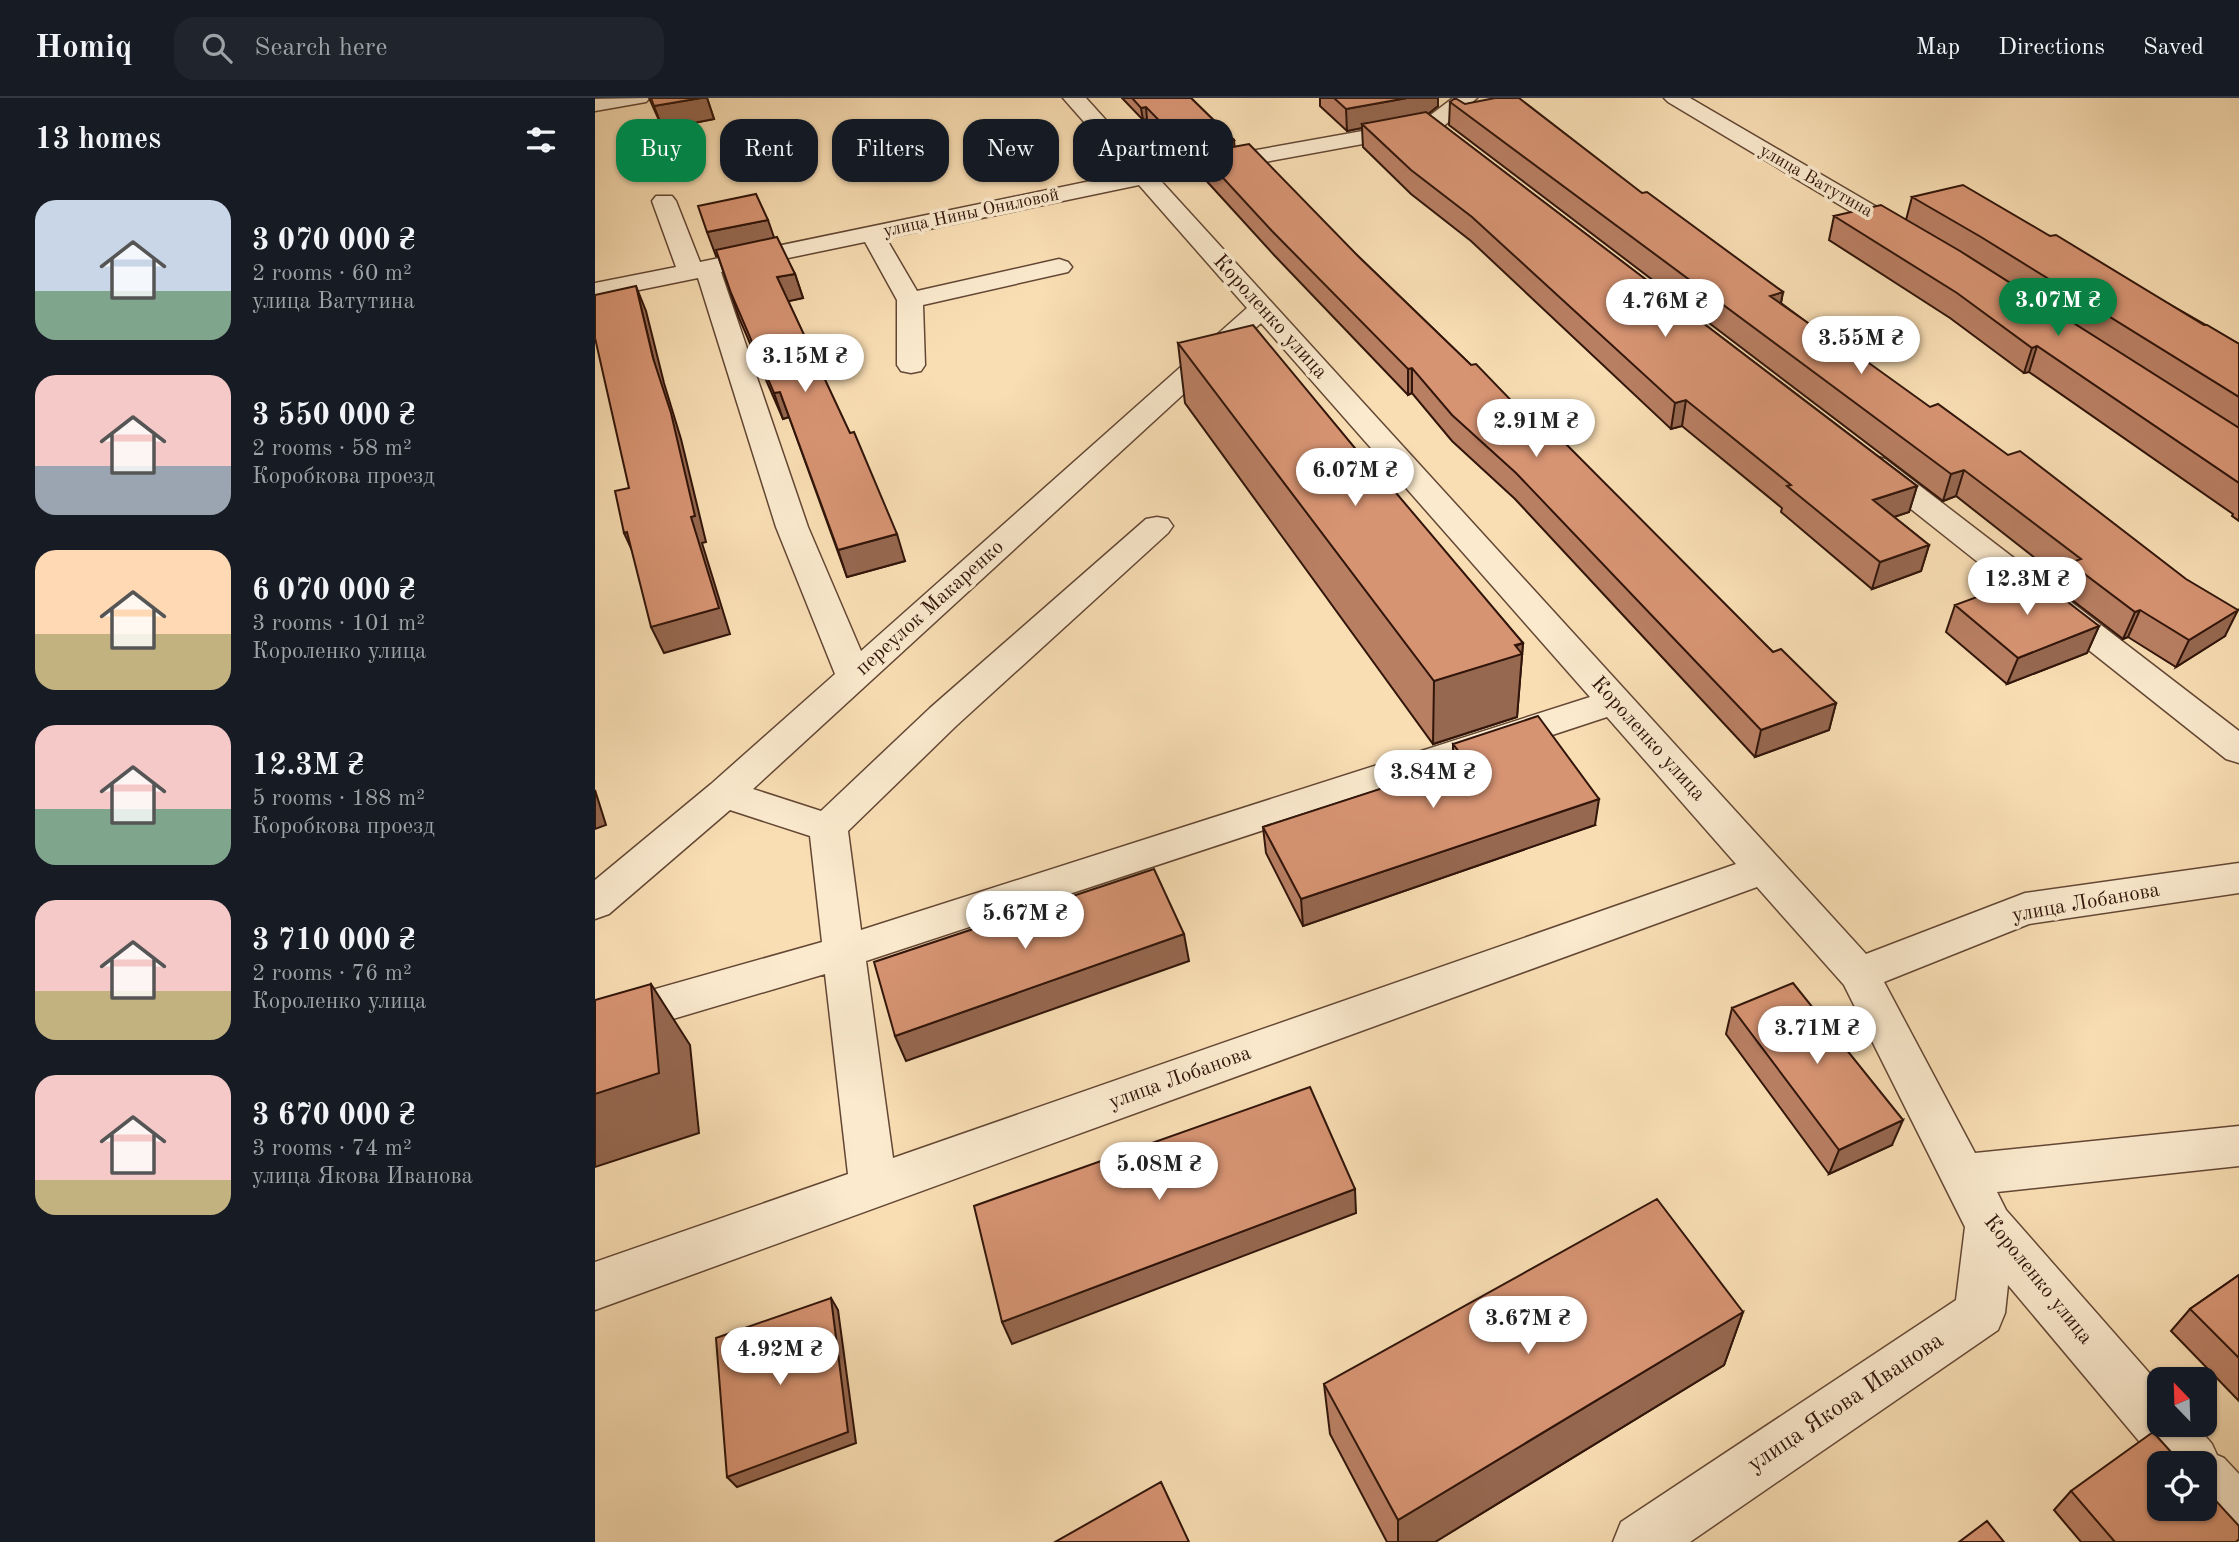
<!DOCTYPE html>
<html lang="en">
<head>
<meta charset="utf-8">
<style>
	:root { --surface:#171b24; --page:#20242c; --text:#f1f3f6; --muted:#9ea1a6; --line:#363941; --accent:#0b8043 }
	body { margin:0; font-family:"Old Standard TT",serif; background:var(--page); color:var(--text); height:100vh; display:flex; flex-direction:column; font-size:26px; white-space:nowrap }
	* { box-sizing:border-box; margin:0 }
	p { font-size:23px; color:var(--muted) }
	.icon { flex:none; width:38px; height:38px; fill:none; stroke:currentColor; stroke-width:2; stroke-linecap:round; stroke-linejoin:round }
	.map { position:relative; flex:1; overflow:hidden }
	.panel { display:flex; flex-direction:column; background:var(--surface); width:595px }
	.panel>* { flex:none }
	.top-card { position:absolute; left:21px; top:21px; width:665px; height:63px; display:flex; gap:14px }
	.needle { width:46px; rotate:337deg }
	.fabs { position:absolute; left:1552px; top:1269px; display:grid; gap:14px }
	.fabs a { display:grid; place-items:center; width:70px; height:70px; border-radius:14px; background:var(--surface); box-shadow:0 2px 5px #0004; font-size:35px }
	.price { position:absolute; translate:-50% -60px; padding:0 16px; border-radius:24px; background:#fff; color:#222; font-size:23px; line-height:46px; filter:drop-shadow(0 2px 4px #0008) }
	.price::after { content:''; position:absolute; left:50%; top:42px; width:21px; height:16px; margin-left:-10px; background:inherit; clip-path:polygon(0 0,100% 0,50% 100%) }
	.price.selected { background:var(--accent); color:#fff }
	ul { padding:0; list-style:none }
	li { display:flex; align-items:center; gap:21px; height:175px; padding:0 35px }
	li span { display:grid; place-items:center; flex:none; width:196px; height:140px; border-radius:21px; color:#555 }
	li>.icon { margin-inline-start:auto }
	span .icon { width:84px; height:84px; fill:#fffc; stroke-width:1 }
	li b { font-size:30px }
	h2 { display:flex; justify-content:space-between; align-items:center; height:84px; padding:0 35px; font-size:30px }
	.tag { padding:0 24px; border-radius:21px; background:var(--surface); box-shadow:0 2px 5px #0004; font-size:24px; line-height:63px }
	.tag.selected { background:var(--accent); color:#fff }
	header { display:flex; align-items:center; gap:42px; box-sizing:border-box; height:98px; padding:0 35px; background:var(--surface); border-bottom:2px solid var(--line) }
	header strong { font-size:33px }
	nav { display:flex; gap:38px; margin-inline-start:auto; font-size:24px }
	.search { width:490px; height:63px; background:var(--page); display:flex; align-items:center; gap:18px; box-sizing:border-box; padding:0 24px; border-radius:21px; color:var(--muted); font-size:26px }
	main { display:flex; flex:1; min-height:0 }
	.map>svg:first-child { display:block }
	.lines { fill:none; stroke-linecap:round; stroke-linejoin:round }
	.minor-casing { stroke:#634734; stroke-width:3 }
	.minor { fill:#fbeace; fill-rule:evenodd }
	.wall { fill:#b97f63; stroke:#31150a; stroke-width:2 }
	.shaded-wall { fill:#966850; stroke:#31150a; stroke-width:2 }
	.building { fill:#d79473; stroke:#31150a; stroke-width:2 }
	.labels { text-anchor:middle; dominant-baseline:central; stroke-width:7; stroke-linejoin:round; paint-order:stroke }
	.far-street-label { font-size:18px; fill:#31150a; stroke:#fbeace }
	.street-label { font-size:21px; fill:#31150a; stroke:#fbeace }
	.near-street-label { font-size:24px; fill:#31150a; stroke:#fbeace }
</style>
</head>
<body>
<header>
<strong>Homiq</strong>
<div class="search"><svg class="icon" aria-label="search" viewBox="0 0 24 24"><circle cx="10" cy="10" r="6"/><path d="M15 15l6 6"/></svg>Search here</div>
<nav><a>Map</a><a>Directions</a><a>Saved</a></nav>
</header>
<main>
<section class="panel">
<h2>13 homes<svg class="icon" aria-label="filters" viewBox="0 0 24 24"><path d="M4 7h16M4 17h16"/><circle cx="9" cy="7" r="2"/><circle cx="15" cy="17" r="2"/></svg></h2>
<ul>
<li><span style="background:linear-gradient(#c9d6e8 65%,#7fa58c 0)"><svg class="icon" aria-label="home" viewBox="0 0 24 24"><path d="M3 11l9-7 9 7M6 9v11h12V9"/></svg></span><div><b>3 070 000 ₴</b><p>2 rooms · 60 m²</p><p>улица Ватутина</p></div></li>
<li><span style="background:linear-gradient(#f6c9c9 65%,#9aa5b1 0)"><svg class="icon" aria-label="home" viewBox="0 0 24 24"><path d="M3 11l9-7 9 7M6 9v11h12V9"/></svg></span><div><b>3 550 000 ₴</b><p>2 rooms · 58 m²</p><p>Коробкова проезд</p></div></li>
<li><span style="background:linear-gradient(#ffd9b3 60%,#c2b280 0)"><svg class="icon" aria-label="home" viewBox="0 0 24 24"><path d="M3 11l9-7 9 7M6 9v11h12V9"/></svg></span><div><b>6 070 000 ₴</b><p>3 rooms · 101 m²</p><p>Короленко улица</p></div></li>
<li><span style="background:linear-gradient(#f6c9c9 60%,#7fa58c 0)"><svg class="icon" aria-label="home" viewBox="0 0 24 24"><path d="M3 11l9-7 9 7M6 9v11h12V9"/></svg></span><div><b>12.3M ₴</b><p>5 rooms · 188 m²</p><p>Коробкова проезд</p></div></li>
<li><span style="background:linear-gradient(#f6c9c9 65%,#c2b280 0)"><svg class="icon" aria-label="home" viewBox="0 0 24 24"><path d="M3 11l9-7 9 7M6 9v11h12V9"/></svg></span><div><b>3 710 000 ₴</b><p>2 rooms · 76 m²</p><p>Короленко улица</p></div></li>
<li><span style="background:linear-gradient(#f6c9c9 75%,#c2b280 0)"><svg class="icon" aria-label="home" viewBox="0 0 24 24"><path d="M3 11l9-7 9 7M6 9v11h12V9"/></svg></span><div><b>3 670 000 ₴</b><p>3 rooms · 74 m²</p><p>улица Якова Иванова</p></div></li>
</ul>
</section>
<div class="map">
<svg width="1644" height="1444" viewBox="0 0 1644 1444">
	<rect width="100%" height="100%" fill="#f9deb4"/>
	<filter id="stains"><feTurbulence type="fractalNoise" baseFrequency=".00286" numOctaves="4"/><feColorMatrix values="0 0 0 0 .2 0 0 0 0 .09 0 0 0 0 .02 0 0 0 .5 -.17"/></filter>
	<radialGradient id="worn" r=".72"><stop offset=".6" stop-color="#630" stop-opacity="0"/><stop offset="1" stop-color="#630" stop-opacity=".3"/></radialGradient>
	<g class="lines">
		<defs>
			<path id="minor" d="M55,0L51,4L0,13V1Z
				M468,0H491L555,71L829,22L858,0H882L844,32L566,83L1271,856L1430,795L1644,765V795L1434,826L1289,884L1380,1055L1644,1028V1068L1402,1094L1411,1112L1564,1286V1326H1600L1617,1346L1622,1357L1629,1360L1644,1376V1444L1624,1438L1601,1410H1610V1365L1564,1367L1413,1187L1410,1215L1403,1232L1095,1444H1018L1026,1424L1361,1202L1370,1129L1249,887L1162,789L0,1212V1164L253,1076L230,876L0,944V908L227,844L215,738L135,712L14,816L0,821V782L116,686L240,576L181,429L103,180L0,201V185L81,169L57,103L61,98H77L81,103L105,164L534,75ZM544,87L652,210L266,553L213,429L126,174L270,144L302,202V267L306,273L316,275L326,273L330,267L328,207L473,174L477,169L473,164L464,161L322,193L291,140ZM666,225L995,599L266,832L253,733L361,628L573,435L578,428L573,421L562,419L551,421L335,610L226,713L158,691ZM1012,619L1141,766L298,1060L271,863Z
				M1069,0H1095L1323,133L1326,138L1323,143L1314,145L1305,143L1073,4Z
				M1279,358L1290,361L1644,633V665L1631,661L1268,373L1264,367L1268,361Z"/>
		</defs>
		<use href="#minor" class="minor-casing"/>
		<use href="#minor" class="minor"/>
	</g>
	<path class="wall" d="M54,0H112L119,21L68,31Z
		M527,0H596L639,42V49L764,159L876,267L1178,554L1241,605L1234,632L1160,659L920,401L857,343L817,295L813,297L679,157L607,78L606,59L592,62L552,21L548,22Z
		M725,0H843V8L833,16L1322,388L1314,414L1299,419L1334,447L1326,473L1277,491L1186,414L1187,410L1087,328L1076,331L876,143L816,96L768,49L767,30L752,33L725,8Z
		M855,4L870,6L1047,95L1188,194L1186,205L1630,538L1581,569L1533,539L1528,541L1464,492L1468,482L1361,398L1348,403L854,27Z
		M1317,99L1455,138L1644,246V423L1637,418L1638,416L1434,274L1429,275L1355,220L1234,142L1239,118L1311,122Z
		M179,140L200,176L208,200L193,203L310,463L252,479L194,319L188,321L144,220L123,158H121Z
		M583,245L788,384L928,545L922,619L838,646L590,305Z
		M1360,507L1504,528L1492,555L1412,586L1351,534Z
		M858,646L1000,727L708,828L671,755L668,729L858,668Z
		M1137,910L1297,1047L1234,1076L1131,936Z
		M1644,1177V1303L1576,1233L1595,1211Z
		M1148,1214L1129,1267L840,1444H792L735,1336L729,1286Z
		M1476,1393L1641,1444H1486L1459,1412Z"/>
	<path class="shaded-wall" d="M106,0H112L119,21L68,31L59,8Z
		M812,0H843V8L828,20L767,26V30L752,33L751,11Z
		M551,9L552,21L548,22L546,10Z
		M639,42L640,53L605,55L606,59L592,62L591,50Z
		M173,122L181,145L121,158L112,134Z
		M200,176L208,200L190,204L182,179Z
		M41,188L51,213L69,285L86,341L111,444L107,445L135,536L69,555L56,529L96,419Z
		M1188,194L1183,219L1175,198Z
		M1442,248L1434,274L1429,275L1437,250Z
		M817,270V295L813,297V271Z
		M185,294L194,319L188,321L179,295Z
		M1091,302L1087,328L1076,331L1080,305Z
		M1369,372L1361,398L1348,403L1356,376Z
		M1322,388L1314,414L1271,428L1278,402Z
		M32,434L41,461L29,435Z
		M302,436L310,463L252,479L243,452Z
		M1334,447L1326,473L1277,491L1285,464Z
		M1545,512L1533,539L1528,541L1540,514Z
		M1643,512L1630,538L1581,569L1594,542Z
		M1504,528L1492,555L1412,586L1423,560Z
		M928,545L922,619L838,646L839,583Z
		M1241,605L1234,632L1160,659L1166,632Z
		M0,692L11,727L0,731Z
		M1004,701L1000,727L708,828L706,801Z
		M589,836L594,863L311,963L300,938Z
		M56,886L95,947L104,1035L0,1069V996Z
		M1308,1022L1297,1047L1234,1076L1244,1052Z
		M760,1091L761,1115L417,1246L407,1224Z
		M236,1200L243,1212L261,1345L142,1389L132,1379Z
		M1148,1214L1129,1267L840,1444H803V1422Z"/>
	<path class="building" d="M56,0H106L59,8Z
		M537,0H596L639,42L591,50L551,9L546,10Z
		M739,0H812L751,11Z
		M860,0L870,6L900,0H924L1047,95L1052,94L1188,194L1175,198L1264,261L1267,260L1335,309L1343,306L1413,357L1425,353L1591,481L1643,512L1594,542L1545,512L1540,514L1475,465L1486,461L1369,372L1356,376L855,4Z
		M831,14L1322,388L1278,402L1334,447L1285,464L1192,388L1196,387L1091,302L1080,305L877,119L816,72L767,26Z
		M654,46L764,159L876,267L881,266L936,323L942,321L964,339L1178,554L1186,551L1241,605L1166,632L921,375L857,317L817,270L813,271L677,133L605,55Z
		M1368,87L1455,138L1461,137L1609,227H1612L1644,246V299L1386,139L1317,99Z
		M161,96L173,122L112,134L103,108Z
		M1286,107L1365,153L1644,330V385L1442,248L1437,250L1362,195L1239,118Z
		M182,139L200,176L182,179L255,335L259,334L302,436L243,452L185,294L179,295L136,195L121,152Z
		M41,188L58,260L76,315L100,418L96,419L124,510L56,529L32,434L29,435L20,393L34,390L0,240V197Z
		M658,227L788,384L791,383L928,545L920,547L927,556L839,583L583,245Z
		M1439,478L1504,528L1423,560L1360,507Z
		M943,618L1004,701L706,801L668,729L871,663L858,646Z
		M559,771L589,836L300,938L279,864Z
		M1198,885L1308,1022L1244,1052L1137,910Z
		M56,886L64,975L0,996V902Z
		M715,989L760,1091L407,1224L379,1108Z
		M1062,1101L1148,1214L803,1422L729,1286Z
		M1644,1177V1260L1595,1211Z
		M236,1200L253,1334L132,1379L121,1240Z
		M1558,1334L1586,1365H1564V1410H1610V1391L1644,1428V1441L1641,1444H1520L1476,1393Z
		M566,1384L594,1444H460Z
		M1392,1423L1409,1444H1364Z"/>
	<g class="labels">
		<g class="far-street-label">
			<text transform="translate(1221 83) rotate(30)">улица Ватутина</text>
			<text transform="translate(376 115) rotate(-12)">улица Нины Ониловой</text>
		</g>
		<g class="street-label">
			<text transform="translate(675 219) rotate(48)">Короленко улица</text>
			<text transform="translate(335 510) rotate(-42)">переулок Макаренко</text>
			<text transform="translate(1053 641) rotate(48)">Короленко улица</text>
			<text transform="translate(1491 805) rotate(-10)">улица Лобанова</text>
			<text transform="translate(585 980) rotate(-20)">улица Лобанова</text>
			<text transform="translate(1443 1182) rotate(51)">Короленко улица</text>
		</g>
		<g class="near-street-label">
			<text transform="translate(1251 1305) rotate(-34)">улица Якова Иванова</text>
		</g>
	</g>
	<rect width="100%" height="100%" filter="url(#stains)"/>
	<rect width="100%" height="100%" fill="url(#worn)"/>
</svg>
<div class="fabs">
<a><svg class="needle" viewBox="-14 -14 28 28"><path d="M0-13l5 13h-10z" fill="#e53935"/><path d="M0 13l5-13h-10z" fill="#9ea1a6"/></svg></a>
<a><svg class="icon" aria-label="locate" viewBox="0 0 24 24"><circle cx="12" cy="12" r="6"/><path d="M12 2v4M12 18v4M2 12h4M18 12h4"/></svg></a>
</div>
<b class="price selected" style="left:1463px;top:240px">3.07M ₴</b>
<b class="price" style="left:1070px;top:241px">4.76M ₴</b>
<b class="price" style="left:1266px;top:278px">3.55M ₴</b>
<b class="price" style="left:210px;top:296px">3.15M ₴</b>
<b class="price" style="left:941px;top:361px">2.91M ₴</b>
<b class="price" style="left:760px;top:410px">6.07M ₴</b>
<b class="price" style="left:1432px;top:519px">12.3M ₴</b>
<b class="price" style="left:838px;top:712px">3.84M ₴</b>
<b class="price" style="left:430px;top:853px">5.67M ₴</b>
<b class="price" style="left:1222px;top:968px">3.71M ₴</b>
<b class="price" style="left:564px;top:1104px">5.08M ₴</b>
<b class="price" style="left:933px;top:1258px">3.67M ₴</b>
<b class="price" style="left:185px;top:1289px">4.92M ₴</b>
<div class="top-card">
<a class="tag selected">Buy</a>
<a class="tag">Rent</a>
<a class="tag">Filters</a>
<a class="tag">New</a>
<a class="tag">Apartment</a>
</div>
</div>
</main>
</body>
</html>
